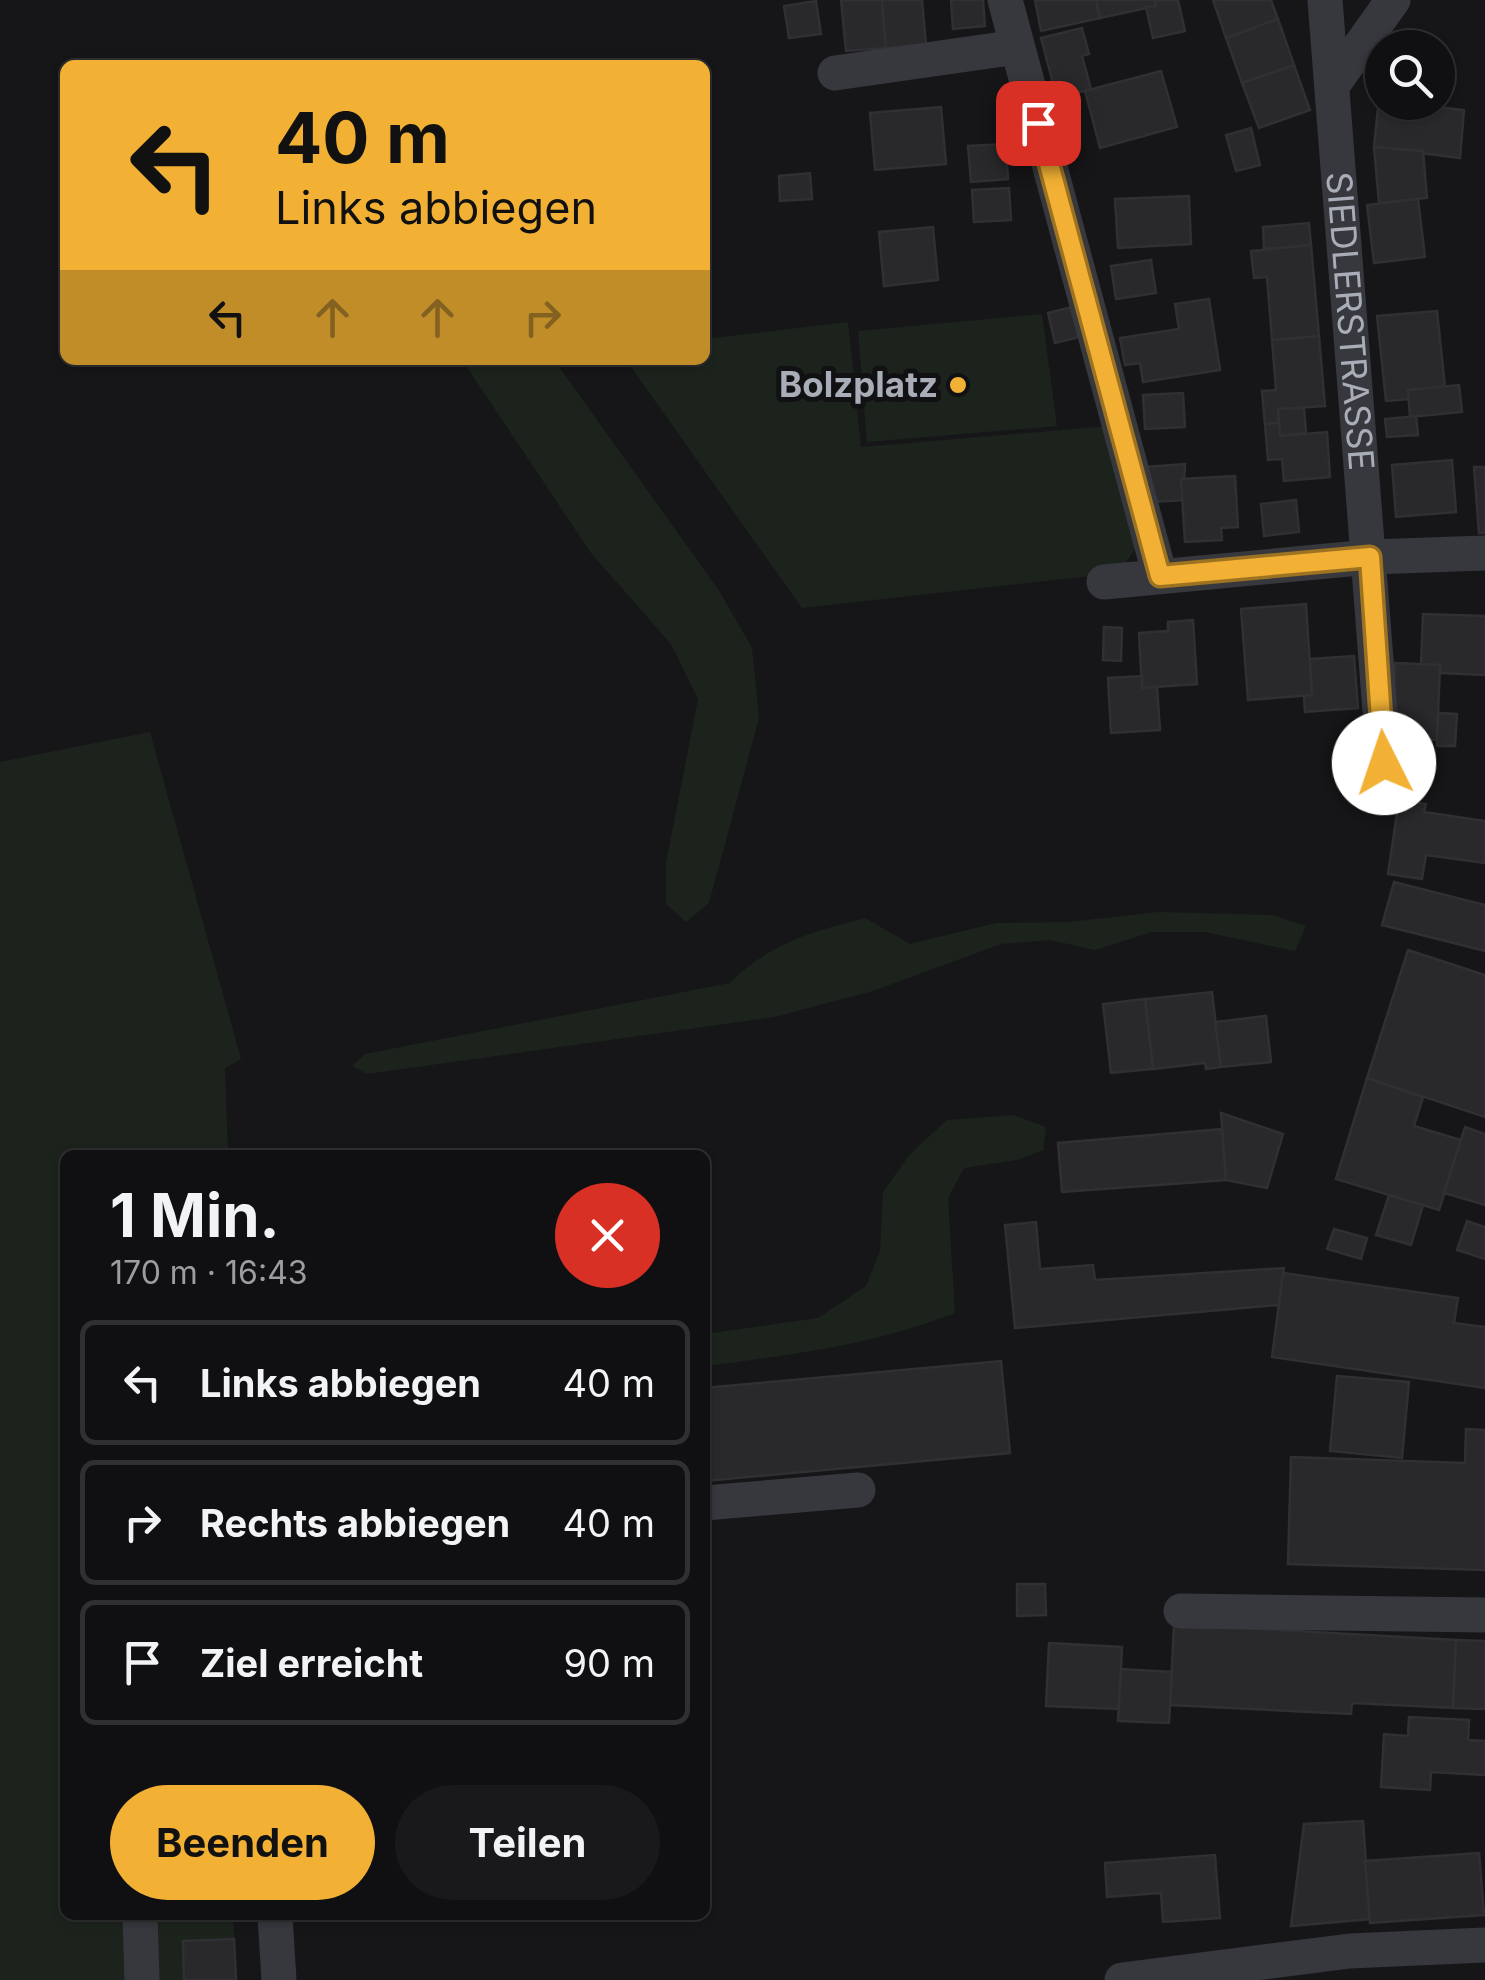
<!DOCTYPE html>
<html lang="de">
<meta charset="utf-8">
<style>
body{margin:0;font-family:Inter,sans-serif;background:#19191b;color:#f1f3f6;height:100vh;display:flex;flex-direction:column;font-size:38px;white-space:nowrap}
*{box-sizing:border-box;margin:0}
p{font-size:32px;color:#9c9d9f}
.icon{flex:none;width:55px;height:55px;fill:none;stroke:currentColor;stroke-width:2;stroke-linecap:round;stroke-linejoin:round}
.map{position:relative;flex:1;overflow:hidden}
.details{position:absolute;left:60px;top:1150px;width:650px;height:770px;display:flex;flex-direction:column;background:#101012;border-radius:15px;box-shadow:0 2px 8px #0004,0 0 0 2px #303032}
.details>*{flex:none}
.top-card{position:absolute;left:60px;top:60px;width:650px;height:305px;border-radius:15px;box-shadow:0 2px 8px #0004,0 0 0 2px #303032;background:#f2b134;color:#111;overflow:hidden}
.buttons{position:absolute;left:1365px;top:30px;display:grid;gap:20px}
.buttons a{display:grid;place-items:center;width:90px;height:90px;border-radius:50%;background:#101012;box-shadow:0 2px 8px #0004,0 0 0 2px #303032;font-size:50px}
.pin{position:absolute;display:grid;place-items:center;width:85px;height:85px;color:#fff;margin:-42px;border-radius:20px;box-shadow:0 5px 15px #0006}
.me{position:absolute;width:110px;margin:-55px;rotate:356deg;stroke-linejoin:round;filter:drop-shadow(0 0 8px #0008)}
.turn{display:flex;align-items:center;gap:35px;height:210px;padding:0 50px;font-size:45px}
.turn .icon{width:130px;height:130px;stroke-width:2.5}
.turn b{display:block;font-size:70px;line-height:85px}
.lanes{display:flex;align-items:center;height:95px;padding:0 50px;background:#0003;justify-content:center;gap:50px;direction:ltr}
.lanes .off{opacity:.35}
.round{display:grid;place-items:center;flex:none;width:105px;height:105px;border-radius:52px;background:#19191b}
.overview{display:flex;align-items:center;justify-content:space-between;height:170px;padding:0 50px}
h1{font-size:60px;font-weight:700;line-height:75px}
.primary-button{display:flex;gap:20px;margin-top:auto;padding:20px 50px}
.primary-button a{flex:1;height:115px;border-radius:60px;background:#f2b134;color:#111;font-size:40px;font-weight:700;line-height:115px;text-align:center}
.primary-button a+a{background:#19191b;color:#f1f3f6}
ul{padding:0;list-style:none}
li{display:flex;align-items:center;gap:30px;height:125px;margin:0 20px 15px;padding:0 30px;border:5px solid #303032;border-radius:15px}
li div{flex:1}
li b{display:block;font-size:38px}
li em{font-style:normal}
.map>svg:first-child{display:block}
.green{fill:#1c231d}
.building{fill:#29292c;stroke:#303034;stroke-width:2.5}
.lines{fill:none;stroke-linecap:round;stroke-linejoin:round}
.minor{stroke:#37383d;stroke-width:35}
.route-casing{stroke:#9d7322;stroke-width:25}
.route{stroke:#f2b134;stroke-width:18}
.poi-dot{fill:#f2b134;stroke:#111113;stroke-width:4}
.labels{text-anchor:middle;stroke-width:10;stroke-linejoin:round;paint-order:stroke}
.street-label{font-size:35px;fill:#a8adb8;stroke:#111113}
.poi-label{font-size:35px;font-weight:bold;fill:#a8adb8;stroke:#111113;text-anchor:end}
</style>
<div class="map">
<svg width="1485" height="1980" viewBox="0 0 1485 1980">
<rect width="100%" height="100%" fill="#161618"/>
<g class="green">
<path d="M1042 314 1057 426 867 442 858 331Z"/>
<path d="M848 322 861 447 1109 426 1139 544 1118 573 802 608 626 360H705V339Z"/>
<path d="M462 360H554L720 592 752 648 759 718 709 903 686 922 666 904V863L698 699 671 644 591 553Z"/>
<path d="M150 732 241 1059 225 1068 228 1155H65V1915H233L236 1980H0V762Z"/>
<path d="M1158 912 1272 915 1306 926 1295 951 1205 932H1152L1095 950 1050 940 1001 944 873 991 774 1017 367 1074 352 1066 365 1054 730 983C769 943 812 932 865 918L910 944 996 923 1069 922Z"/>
<path d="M1013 1115 1046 1127 1043 1150 1017 1160 964 1168 948 1198 955 1313C872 1345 792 1355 705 1366V1334L818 1318 866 1286 880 1251 883 1192 910 1154 947 1120Z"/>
</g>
<g class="building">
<path d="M841 0H882L886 48 846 51Z"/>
<path d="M882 0H922L926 45 886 48Z"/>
<path d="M951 0H983L985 26 953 29Z"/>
<path d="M1035 0H1096L1100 18 1041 31Z"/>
<path d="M1096 0H1155L1156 6 1100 18Z"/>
<path d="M1155 0H1178L1185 31 1153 38 1146 7 1156 6Z"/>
<path d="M1213 0H1271L1278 19 1226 38Z"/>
<path d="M816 1 821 34 789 38 784 6Z"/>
<path d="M1278 19 1294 65 1242 83 1226 38Z"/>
<path d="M1082 28 1089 54 1082 56 1091 89 1057 98 1041 38Z"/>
<path d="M1294 65 1310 110 1259 128 1242 83Z"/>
<path d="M1161 71 1177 127 1100 148 1085 91Z"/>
<path d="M1379 98 1382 102 1428 103V106L1464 110 1460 158 1374 147Z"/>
<path d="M941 107 946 164 875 170 870 113Z"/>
<path d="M1251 128 1260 165 1236 171 1226 135Z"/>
<path d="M1006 144 1008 179 971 182 968 146Z"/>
<path d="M1374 147 1423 151 1427 198 1379 203Z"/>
<path d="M810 173 812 199 780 201 779 176Z"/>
<path d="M1009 188 1011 220 974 222 972 190Z"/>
<path d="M1189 196 1191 244 1118 248 1115 199Z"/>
<path d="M1418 199 1425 257 1374 263 1367 205Z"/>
<path d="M1309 223 1311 245 1264 249 1263 227Z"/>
<path d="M933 227 938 280 884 286 879 232Z"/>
<path d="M1311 245 1319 336 1272 340 1267 277 1254 278 1251 251Z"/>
<path d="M1151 260 1156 293 1116 299 1111 266Z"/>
<path d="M1209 299 1220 370 1143 382 1140 363 1125 365 1120 338 1179 329 1175 304Z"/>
<path d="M1072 307 1079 337 1055 343 1048 313Z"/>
<path d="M1437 311 1445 387 1408 390 1409 399 1386 401 1377 316Z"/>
<path d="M1319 336 1325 406 1278 409 1279 423 1265 424 1262 391 1276 390 1272 340Z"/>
<path d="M1459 385 1462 412 1410 417 1408 390Z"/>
<path d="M1183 393 1185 427 1145 429 1143 395Z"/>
<path d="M1304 408 1306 433 1280 436 1278 409Z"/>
<path d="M1416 416 1418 435 1387 437 1385 419Z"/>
<path d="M1279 423 1280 436 1327 432 1330 477 1284 481 1282 459 1268 460 1265 424Z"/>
<path d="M1452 460 1456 512 1396 517 1392 465Z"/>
<path d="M1185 464 1183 500 1153 502 1146 467Z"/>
<path d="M1474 467H1485V533H1479Z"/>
<path d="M1235 476 1238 527 1221 528 1222 540 1185 542 1181 479Z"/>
<path d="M1296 500 1299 532 1264 536 1261 504Z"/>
<path d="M1306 604 1312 695 1248 700 1241 609Z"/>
<path d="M1423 614 1485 616V675L1440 673V665H1421Z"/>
<path d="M1193 620 1197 684 1142 688 1139 633 1168 631V622Z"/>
<path d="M1104 627 1122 628 1121 661 1103 660Z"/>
<path d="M1354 656 1358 708 1305 712 1304 696 1312 695 1310 659Z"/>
<path d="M1395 663 1440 665 1437 740 1392 739Z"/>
<path d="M1142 676V688L1157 687 1160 730 1111 733 1108 678Z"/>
<path d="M1438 713 1457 714 1455 746H1437Z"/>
<path d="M1399 800 1426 804 1424 812 1485 821V863L1426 855 1422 879 1388 874Z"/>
<path d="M1394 882 1485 905V951L1382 925Z"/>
<path d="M1408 950 1485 975V1117L1367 1078Z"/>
<path d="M1212 992 1221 1067 1206 1069 1205 1063 1153 1069 1145 999Z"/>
<path d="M1145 999 1153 1069 1111 1073 1103 1004Z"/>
<path d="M1266 1016 1271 1062 1221 1067 1215 1022Z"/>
<path d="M1367 1078 1423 1097 1414 1126 1461 1140 1439 1210 1336 1179Z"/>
<path d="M1221 1113 1283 1134 1267 1188 1226 1180Z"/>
<path d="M1465 1127 1485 1134V1205L1444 1193Z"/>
<path d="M1222 1129 1226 1180 1062 1192 1058 1143Z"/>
<path d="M1389 1195 1423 1205 1411 1245 1376 1235Z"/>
<path d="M1467 1221 1485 1227V1259L1457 1250Z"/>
<path d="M1036 1222 1040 1269 1093 1265 1095 1280 1284 1268 1279 1305 1015 1328 1005 1225Z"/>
<path d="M1334 1229 1367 1238 1361 1259 1327 1249Z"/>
<path d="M1283 1273 1458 1298 1454 1323 1485 1327V1388L1272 1357Z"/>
<path d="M1001 1361 1010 1453 705 1481V1388Z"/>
<path d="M1337 1376 1409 1382 1402 1458 1330 1451Z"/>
<path d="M1466 1429 1485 1430V1570L1288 1564 1291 1457 1465 1463Z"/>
<path d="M1017 1584H1045L1046 1615 1017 1616Z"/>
<path d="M1174 1624 1456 1640 1453 1708 1352 1703 1351 1714 1170 1705Z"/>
<path d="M1456 1640 1485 1641V1709L1453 1708Z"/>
<path d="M1049 1643 1122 1647 1119 1709 1046 1706Z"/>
<path d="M1121 1669 1172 1672 1169 1723 1118 1721Z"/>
<path d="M1409 1717 1469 1720 1468 1740 1485 1741V1775L1431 1772 1430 1790 1381 1787 1384 1734 1408 1736Z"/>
<path d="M1363 1821 1370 1919 1291 1926 1304 1824Z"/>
<path d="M1479 1853 1484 1915 1370 1923 1365 1861Z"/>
<path d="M1215 1855 1220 1918 1163 1922 1161 1893 1107 1897 1105 1863Z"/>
<path d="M234 1939 236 1980H184L183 1941Z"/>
</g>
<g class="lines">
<g class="minor">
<path d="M1005 0 1160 576"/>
<path id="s1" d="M1325 0 1384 763"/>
<path d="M835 73 1017 47"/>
<path d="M1332 86 1393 0"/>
<path d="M1104 582 1370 557 1485 553"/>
<path d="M705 1503 858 1490"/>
<path d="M1181 1611 1485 1615"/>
<path d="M140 1915 142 1980"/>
<path d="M275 1915 279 1980"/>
<path d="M1122 1980 1350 1951 1485 1945"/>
</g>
</g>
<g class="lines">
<g class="route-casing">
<path id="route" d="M1038 123 1160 576 1370 557 1384 763"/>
</g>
<use href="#route" class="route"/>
</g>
<circle class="poi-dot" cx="958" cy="385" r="10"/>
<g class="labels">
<g class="street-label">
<text dy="12" stroke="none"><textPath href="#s1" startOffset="322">SIEDLERSTRASSE</textPath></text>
</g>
<g class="poi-label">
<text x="938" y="397">Bolzplatz</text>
</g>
</g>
</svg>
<div class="buttons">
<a><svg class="icon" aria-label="search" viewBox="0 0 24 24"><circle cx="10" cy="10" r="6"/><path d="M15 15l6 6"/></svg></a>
</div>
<div class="pin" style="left:1038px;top:123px;background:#d93025"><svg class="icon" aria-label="arrive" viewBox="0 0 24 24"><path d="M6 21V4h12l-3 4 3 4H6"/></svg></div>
<svg class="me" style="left:1384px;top:763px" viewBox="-20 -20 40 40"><circle r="19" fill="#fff"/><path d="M0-13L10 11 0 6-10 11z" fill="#f2b134"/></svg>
<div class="top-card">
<div class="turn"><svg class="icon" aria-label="left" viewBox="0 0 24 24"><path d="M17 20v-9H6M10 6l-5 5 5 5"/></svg><div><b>40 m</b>Links abbiegen</div></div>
<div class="lanes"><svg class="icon" aria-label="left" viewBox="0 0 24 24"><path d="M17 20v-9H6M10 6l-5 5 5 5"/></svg><svg class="icon off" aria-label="ahead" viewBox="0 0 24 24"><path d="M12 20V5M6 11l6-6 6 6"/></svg><svg class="icon off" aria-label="ahead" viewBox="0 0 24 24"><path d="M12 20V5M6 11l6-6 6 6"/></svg><svg class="icon off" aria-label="right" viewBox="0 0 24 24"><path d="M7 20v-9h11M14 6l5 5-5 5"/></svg></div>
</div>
<section class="details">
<div class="overview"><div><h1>1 Min.</h1><p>170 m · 16:43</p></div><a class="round" style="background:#d93025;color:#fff"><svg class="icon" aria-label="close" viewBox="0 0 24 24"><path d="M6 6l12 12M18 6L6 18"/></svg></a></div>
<ul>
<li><svg class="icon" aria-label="left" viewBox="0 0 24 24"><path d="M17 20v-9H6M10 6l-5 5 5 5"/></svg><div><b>Links abbiegen</b></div><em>40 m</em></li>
<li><svg class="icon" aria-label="right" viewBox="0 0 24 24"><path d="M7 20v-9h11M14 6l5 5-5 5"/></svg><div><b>Rechts abbiegen</b></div><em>40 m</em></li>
<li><svg class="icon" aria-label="arrive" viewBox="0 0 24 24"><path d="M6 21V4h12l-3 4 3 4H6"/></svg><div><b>Ziel erreicht</b></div><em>90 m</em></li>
</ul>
<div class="primary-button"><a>Beenden</a><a>Teilen</a></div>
</section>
</div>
